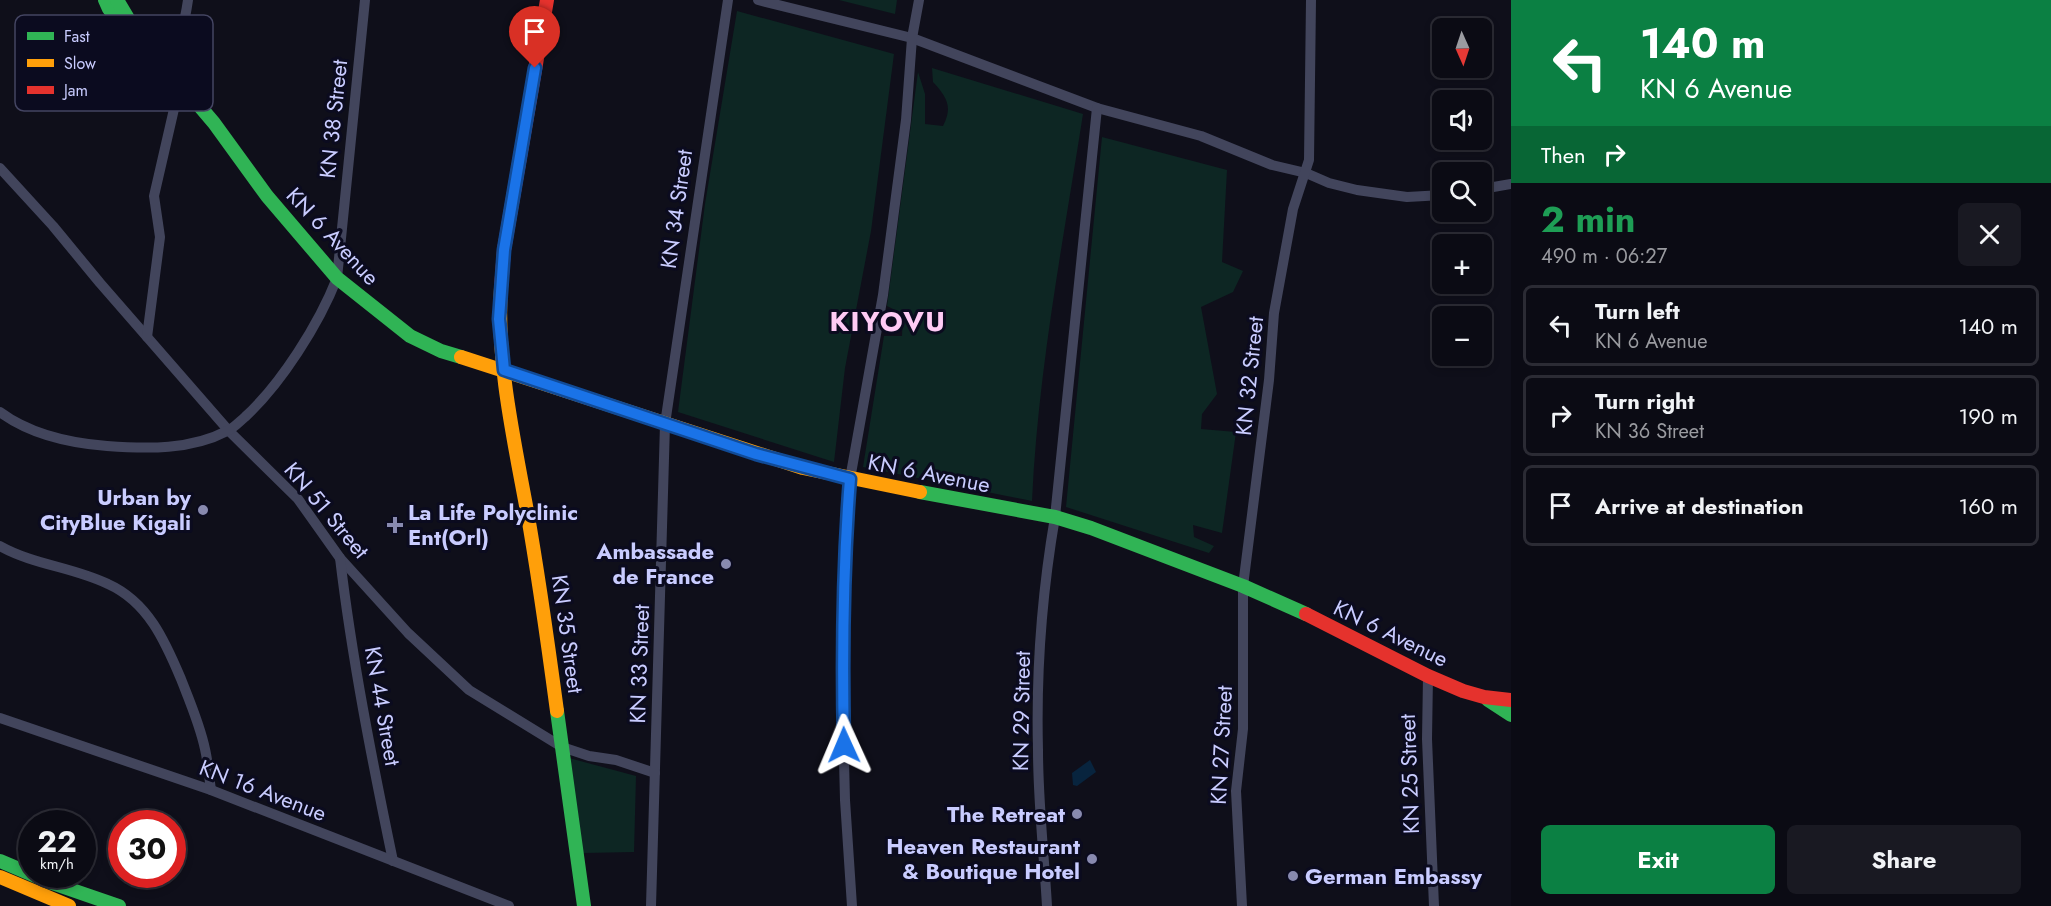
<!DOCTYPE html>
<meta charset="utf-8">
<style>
body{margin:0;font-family:Jost,sans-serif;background:#191922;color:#f1f3f6;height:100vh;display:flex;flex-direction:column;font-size:22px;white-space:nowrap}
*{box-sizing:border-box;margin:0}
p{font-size:20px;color:#9a9ba0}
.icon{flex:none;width:33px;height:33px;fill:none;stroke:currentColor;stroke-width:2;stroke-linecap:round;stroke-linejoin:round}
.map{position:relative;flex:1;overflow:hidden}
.drawer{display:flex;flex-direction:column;background:#0b0b14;width:540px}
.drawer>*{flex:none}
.guide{background:#0b8043;color:#fff;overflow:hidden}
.needle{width:39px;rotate:177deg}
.tools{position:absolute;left:1432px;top:18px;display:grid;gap:12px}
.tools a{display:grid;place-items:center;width:60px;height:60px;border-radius:9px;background:#0b0b14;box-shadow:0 3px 9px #0003,0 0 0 2px #2b2b34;font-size:30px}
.speed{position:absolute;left:18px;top:810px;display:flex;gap:12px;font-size:30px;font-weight:700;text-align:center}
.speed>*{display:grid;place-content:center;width:78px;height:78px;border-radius:50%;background:#0b0b14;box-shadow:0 3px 9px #0003,0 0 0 2px #2b2b34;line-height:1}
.speed small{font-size:15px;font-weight:400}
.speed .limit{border:9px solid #d22;background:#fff;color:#111}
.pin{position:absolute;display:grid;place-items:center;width:51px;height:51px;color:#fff;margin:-62px -26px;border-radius:50% 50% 50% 0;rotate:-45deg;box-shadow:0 0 6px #0007}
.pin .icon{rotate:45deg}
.me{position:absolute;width:66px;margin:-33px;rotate:359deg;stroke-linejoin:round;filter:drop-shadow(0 0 4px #0008)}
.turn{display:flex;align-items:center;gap:21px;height:126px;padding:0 30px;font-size:27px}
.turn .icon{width:78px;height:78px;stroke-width:2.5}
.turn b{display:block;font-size:42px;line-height:51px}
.then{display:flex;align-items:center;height:57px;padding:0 30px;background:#0003;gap:12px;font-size:22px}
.round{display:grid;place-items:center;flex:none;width:63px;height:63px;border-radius:9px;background:#191922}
.headline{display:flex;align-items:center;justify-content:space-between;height:102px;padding:0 30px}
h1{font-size:36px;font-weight:700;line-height:45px;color:#1e9e55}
.action{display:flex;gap:12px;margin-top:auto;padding:12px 30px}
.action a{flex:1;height:69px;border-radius:9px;background:#0b8043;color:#fff;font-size:24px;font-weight:700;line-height:69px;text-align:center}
.action a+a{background:#191922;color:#f1f3f6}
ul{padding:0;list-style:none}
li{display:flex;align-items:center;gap:18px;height:81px;margin:0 12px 9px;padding:0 18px;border:3px solid #2b2b34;border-radius:9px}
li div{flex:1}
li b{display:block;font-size:22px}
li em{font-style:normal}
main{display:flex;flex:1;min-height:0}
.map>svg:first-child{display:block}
.green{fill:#0d2623}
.water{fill:#08243e}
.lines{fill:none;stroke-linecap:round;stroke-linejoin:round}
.street{stroke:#42455c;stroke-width:10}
.fast{stroke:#30b455;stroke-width:14}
.slow{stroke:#ff9f0a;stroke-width:14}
.jam{stroke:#e5322d;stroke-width:14}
.route-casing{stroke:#114b97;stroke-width:15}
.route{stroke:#1a73e8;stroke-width:10}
.poi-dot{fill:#888aaf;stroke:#0b0b1f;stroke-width:2}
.labels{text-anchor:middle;stroke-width:6;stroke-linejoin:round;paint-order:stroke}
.street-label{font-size:22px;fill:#c9ccff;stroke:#0b0b1f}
.poi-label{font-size:22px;font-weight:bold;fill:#c9ccff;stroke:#0b0b1f;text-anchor:end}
.district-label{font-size:28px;font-weight:bold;letter-spacing:1.5px;fill:#ffcbf5;stroke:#0b0b1f}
.key{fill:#0b0b1f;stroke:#444562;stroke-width:1.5}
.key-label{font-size:16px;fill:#c9ccff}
</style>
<main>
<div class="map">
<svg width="1511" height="906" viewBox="0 0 1511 906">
<rect width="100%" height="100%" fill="#0f0f1a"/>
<g class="green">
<path d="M839 0H897L895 14Z"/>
<path d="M737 11 894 54 871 231 845 368 834 462 678 412 705 204Z"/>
<path d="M932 68 1083 114C1063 242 1038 371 1032 501L863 467 884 336H902L903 314 887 306 918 72 925 94V124L943 126C953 107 947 97 933 82Z"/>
<path d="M1102 137 1227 170 1222 262 1243 271 1233 292 1201 307 1217 394 1202 414 1201 429 1236 432 1222 533 1193 525 1194 537 1214 546 1209 553 1066 507Z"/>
<path d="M569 758 636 776 634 852 583 853Z"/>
</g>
<path class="water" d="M1090 760 1096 772 1077 786 1073 785 1072 773Z"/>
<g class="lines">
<g class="street">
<path d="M758 0 912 38 1097 108 1201 136 1272 165 1306 173 1329 183 1357 190 1407 197 1443 195"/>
<path d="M166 56C181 40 185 21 188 0"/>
<path d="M0 168 53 226 100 283 229 431 298 499 340 558 408 633 469 690 562 747 589 756 616 760 655 773"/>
<path d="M1482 189 1511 184"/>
<path d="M147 337 160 237 154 196 180 83"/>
<path d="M0 412C31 435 69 443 107 446 147 449 191 450 227 431 234 428 239 422 245 417 281 384 319 324 337 278L365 0"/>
<path d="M0 546C34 565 73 567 108 584 148 602 165 641 181 679 190 702 200 725 205 749 208 762 209 776 211 790"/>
<path d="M340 558C352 659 372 760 393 861"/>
<path d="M1428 676 1427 739 1434 906"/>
<path d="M0 718 211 790 509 906"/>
<path d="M651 906 665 424 728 0"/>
<path d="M852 906 845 800 842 680 847 525 850 479 883 295 906 120 912 38 919 0"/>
<path d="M1047 906C1044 854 1038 802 1038 750 1036 673 1042 593 1055 517L1097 108"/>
<path d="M1242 906 1236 791 1243 729V586L1269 380 1274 313 1293 209 1309 160 1311 0"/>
</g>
<g class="fast">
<path d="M105 0 109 9 133 26 166 56 180 83 214 123 267 196 337 278 410 336 441 351 461 357"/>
<path d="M117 0 129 20"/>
<path d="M920 492 1055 517 1091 528 1243 586 1306 614"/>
<path d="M1488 700 1511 715"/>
<path d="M557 711 584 906"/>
<path d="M0 861 52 883 119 906"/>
</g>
<g class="slow">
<path d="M501 288C496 360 514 440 527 511 539 578 548 644 557 711"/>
<path d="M461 357 803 468 920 492"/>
<path d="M0 877 69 906"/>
</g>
<g class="jam">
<path d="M501 288 504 250 547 0"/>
<path d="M1306 614 1428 676 1463 691 1484 697 1511 700"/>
</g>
</g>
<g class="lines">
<g class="route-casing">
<path id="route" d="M535 68 504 250 499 319 504 370 756 454 850 479C843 567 842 657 844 745"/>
</g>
<use href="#route" class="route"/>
</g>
<g class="poi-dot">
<circle cx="203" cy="510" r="6"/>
<path d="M392 516h6v6h6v6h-6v6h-6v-6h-6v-6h6z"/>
<circle cx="726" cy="564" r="6"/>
<circle cx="1077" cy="814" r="6"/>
<circle cx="1092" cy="859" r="6"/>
<circle cx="1293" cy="876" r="6"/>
</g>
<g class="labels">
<g class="street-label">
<text transform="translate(333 119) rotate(-84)" y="8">KN 38 Street</text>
<text transform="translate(676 209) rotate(-82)" y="8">KN 34 Street</text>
<text transform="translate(333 236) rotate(47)" y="8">KN 6 Avenue</text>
<text transform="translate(1249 376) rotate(-84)" y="8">KN 32 Street</text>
<text transform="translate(929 473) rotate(11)" y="8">KN 6 Avenue</text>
<text transform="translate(327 510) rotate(50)" y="8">KN 51 Street</text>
<text transform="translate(1391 633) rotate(26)" y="8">KN 6 Avenue</text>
<text transform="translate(568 634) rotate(82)" y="8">KN 35 Street</text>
<text transform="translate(639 664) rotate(-88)" y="8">KN 33 Street</text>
<text transform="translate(383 706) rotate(80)" y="8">KN 44 Street</text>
<text transform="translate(1021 711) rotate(-89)" y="8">KN 29 Street</text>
<text transform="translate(1221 745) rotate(-87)" y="8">KN 27 Street</text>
<text transform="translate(1409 774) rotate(-92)" y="8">KN 25 Street</text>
<text transform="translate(263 790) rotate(21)" y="8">KN 16 Avenue</text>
</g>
<g class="poi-label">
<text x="191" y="505">Urban by<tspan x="191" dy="25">CityBlue Kigali</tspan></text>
<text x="408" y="520" text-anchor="start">La Life Polyclinic<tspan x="408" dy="25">Ent(Orl)</tspan></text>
<text x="714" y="559">Ambassade<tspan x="714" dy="25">de France</tspan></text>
<text x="1065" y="822">The Retreat</text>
<text x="1080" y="854">Heaven Restaurant<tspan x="1080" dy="25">&amp; Boutique Hotel</tspan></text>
<text x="1305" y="884" text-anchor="start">German Embassy</text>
</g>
<g class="district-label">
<text x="888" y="331">KIYOVU</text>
</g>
</g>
<rect x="15" y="15" width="198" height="96" rx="9" class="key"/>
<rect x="27" y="32" width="27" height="8" fill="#30b455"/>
<rect x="27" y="59" width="27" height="8" fill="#ff9f0a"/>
<rect x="27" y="86" width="27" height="8" fill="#e5322d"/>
<g class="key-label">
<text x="64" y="42">Fast</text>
<text x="64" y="69">Slow</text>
<text x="64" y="96">Jam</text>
</g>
</svg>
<div class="tools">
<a><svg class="needle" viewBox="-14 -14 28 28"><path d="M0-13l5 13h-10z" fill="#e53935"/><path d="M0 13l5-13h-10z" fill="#9a9ba0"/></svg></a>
<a><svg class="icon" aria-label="sound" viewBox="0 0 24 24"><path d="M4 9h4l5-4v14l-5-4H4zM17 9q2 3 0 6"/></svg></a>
<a><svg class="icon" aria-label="search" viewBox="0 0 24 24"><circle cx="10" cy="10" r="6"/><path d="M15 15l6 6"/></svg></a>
<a>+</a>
<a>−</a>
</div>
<div class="speed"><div>22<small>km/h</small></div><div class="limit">30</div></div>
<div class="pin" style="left:535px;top:68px;background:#d93025"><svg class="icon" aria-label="arrive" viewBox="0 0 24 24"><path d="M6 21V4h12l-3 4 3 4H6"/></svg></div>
<svg class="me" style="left:844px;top:745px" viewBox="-20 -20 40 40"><path d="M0-17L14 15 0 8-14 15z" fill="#1a73e8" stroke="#fff" stroke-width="4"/></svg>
</div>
<section class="drawer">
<div class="guide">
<div class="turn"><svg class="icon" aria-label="left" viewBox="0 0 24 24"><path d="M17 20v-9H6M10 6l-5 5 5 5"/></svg><div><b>140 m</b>KN 6 Avenue</div></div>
<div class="then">Then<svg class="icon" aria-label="right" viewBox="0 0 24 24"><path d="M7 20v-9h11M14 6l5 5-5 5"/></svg></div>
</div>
<div class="headline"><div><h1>2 min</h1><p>490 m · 06:27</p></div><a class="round"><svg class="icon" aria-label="close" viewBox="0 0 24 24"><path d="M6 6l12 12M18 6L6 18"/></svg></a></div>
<ul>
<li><svg class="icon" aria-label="left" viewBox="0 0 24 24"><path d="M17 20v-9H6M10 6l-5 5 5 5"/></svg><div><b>Turn left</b><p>KN 6 Avenue</p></div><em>140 m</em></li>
<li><svg class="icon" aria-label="right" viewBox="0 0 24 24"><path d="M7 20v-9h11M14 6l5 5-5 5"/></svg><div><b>Turn right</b><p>KN 36 Street</p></div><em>190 m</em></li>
<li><svg class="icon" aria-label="arrive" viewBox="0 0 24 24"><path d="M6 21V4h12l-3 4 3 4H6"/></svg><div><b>Arrive at destination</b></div><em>160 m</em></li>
</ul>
<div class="action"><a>Exit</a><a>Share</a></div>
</section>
</main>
